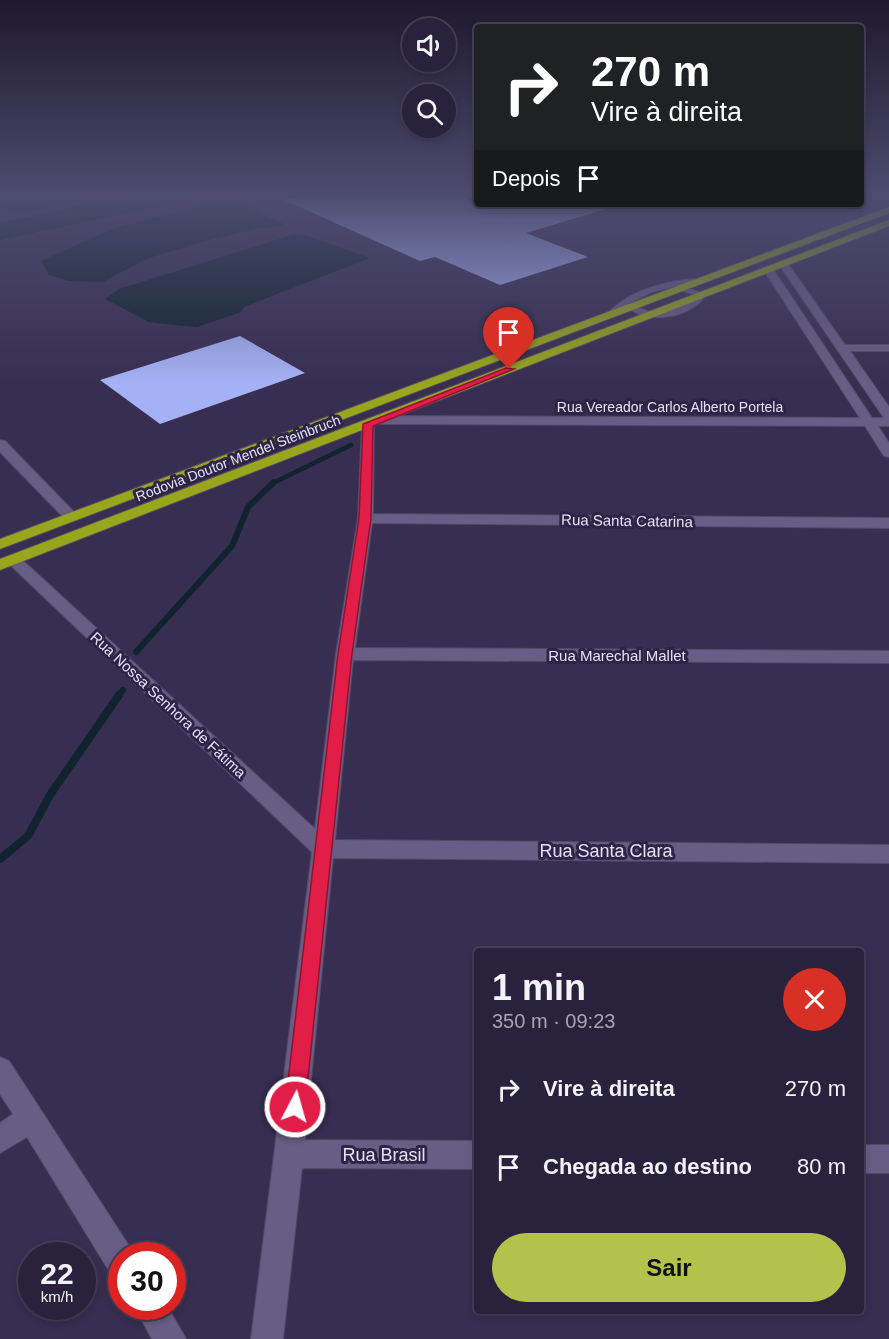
<!DOCTYPE html>
<html lang="pt">
<meta charset="utf-8">
<style>
body{margin:0;font-family:Arial,sans-serif;background:#322a44;color:#f1f3f6;height:100vh;display:flex;flex-direction:column;font-size:22px;white-space:nowrap}
*{box-sizing:border-box;margin:0}
p{font-size:20px;color:#a5a4b0}
.icon{flex:none;width:33px;height:33px;fill:none;stroke:currentColor;stroke-width:2;stroke-linecap:round;stroke-linejoin:round}
.map{position:relative;flex:1;overflow:hidden}
.details{position:absolute;left:474px;top:948px;width:390px;height:366px;display:flex;flex-direction:column;background:#2a223d;border-radius:6px;box-shadow:0 3px 9px #0003,0 0 0 2px #463f57}
.details>*{flex:none}
.hud{position:absolute;left:474px;top:24px;width:390px;height:183px;border-radius:6px;box-shadow:0 3px 9px #0003,0 0 0 2px #463f57;background:#202124;color:#fff;overflow:hidden}
.tools{position:absolute;left:402px;top:18px;display:grid;gap:12px}
.tools a{display:grid;place-items:center;width:54px;height:54px;border-radius:50%;background:#2a223d;box-shadow:0 3px 9px #0003,0 0 0 2px #463f57;font-size:30px}
.speed{position:absolute;left:18px;top:1242px;display:flex;gap:12px;font-size:30px;font-weight:700;text-align:center}
.speed>*{display:grid;place-content:center;width:78px;height:78px;border-radius:50%;background:#2a223d;box-shadow:0 3px 9px #0003,0 0 0 2px #463f57;line-height:1}
.speed small{font-size:15px;font-weight:400}
.speed .limit{border:9px solid #d22;background:#fff;color:#111}
.pin{position:absolute;display:grid;place-items:center;width:51px;height:51px;color:#fff;margin:-62px -26px;border-radius:50% 50% 50% 0;rotate:-45deg;box-shadow:0 0 6px #0007}
.pin .icon{rotate:45deg}
.me{position:absolute;width:66px;margin:-33px;rotate:6deg;stroke-linejoin:round;filter:drop-shadow(0 0 4px #0008)}
.turn{display:flex;align-items:center;gap:21px;height:126px;padding:0 18px;font-size:27px}
.turn .icon{width:78px;height:78px;stroke-width:2.5}
.turn b{display:block;font-size:42px;line-height:51px}
.then{display:flex;align-items:center;height:57px;padding:0 18px;background:#0003;gap:12px;font-size:22px}
.round{display:grid;place-items:center;flex:none;width:63px;height:63px;border-radius:32px;background:#322a44}
.overview{display:flex;align-items:center;justify-content:space-between;height:102px;padding:0 18px}
h1{font-size:36px;font-weight:700;line-height:45px}
.primary-button{display:flex;gap:12px;margin-top:auto;padding:12px 18px}
.primary-button a{flex:1;height:69px;border-radius:36px;background:#b2c34c;color:#111;font-size:24px;font-weight:700;line-height:69px;text-align:center}
ul{padding:0;list-style:none}
li{display:flex;align-items:center;gap:18px;height:78px;padding:0 18px}
li div{flex:1}
li b{display:block;font-size:22px}
li em{font-style:normal}
.map>svg:first-child{display:block}
.water{fill:#10232e}
.lines{fill:none;stroke-linecap:round;stroke-linejoin:round}
.stream-far2{stroke:#10232e;stroke-width:4.5}
.stream-far1{stroke:#10232e;stroke-width:6}
.stream{stroke:#10232e;stroke-width:8}
.building{fill:#a5b1f5}
.lane-casing{stroke:#534a68;stroke-width:2}
.street-casing{stroke:#534a68;stroke-width:2}
.highway-casing{stroke:#534a68;stroke-width:2}
.lane{fill:#685d84;fill-rule:evenodd}
.street{fill:#685d84;fill-rule:evenodd}
.highway{fill:#97a61b;fill-rule:evenodd}
.route{fill:#e11d48;stroke:#92132f;stroke-width:1.5}
.labels{text-anchor:middle;stroke-width:6;stroke-linejoin:round;paint-order:stroke}
.far-street-label{font-size:14px;fill:#e4dff5;stroke:#2e2446}
.street-label{font-size:15px;fill:#e4dff5;stroke:#2e2446}
.near-street-label{font-size:18px;fill:#e4dff5;stroke:#2e2446}
</style>
<div class="map">
<svg width="889" height="1339" viewBox="0 0 889 1339">
<rect width="100%" height="100%" fill="#382e51"/>
<g class="water">
<path d="M0 194H99C74 200 23 220 0 208Z"/>
<path d="M134 194 202 195 195 199 0 240V223Z"/>
<path d="M221 200H232L284 224 279 227 260 228 201 242 146 259 103 282 69 281 49 275 41 261 112 229Z"/>
<path d="M295 234 305 235 370 258 244 307 241 312 197 327 175 325 149 322 105 299 119 289Z"/>
</g>
<g class="lines">
<path class="stream-far2" d="M273 483 351 445"/>
<g class="stream-far1">
<path d="M136 652 232 546 248 507 274 482"/>
<path d="M118 697 123 690"/>
</g>
<path class="stream" d="M0 859 28 836 50 795 119 695"/>
</g>
<g class="building">
<path d="M310 194H456L477 204H606V209L526 233 588 257 500 285 435 257 420 261 284 200Z"/>
<path d="M240 336 305 373 160 424 100 380Z"/>
</g>
<g class="lines">
<g class="lane-casing">
<path id="lane" d="M691 279H694V283L681 285 706 295C690 319 646 325 626 306L615 315 608 313C630 290 661 283 691 279ZM681 285 677 287 678 289 697 296 680 307 662 312H650L629 304 651 292Z"/>
</g>
<g class="street-casing">
<g id="street">
<path d="M783 260 786 261 845 345H889V351H850L889 407V426H878L889 443V457L884 456 865 426 380 424 374 420 380 416 860 418 763 269 768 266 773 269 872 418H884L778 263Z"/>
<path d="M368 420 374 424 373 514 889 518V528L372 523 355 648 889 651V663L353 660 335 840 889 845V863L333 858 305 1140 477 1141V1169L302 1168 283 1339H251L312 852 5 560 13 555 19 557 315 829 336 654 358 518 362 424Z"/>
<path d="M0 440 5 441 76 514 78 517 76 520H66L0 452Z"/>
<path d="M0 1057 9 1061 133 1252 134 1256H122V1278L111 1274 27 1137 0 1153V1123L13 1114 0 1094Z"/>
<rect x="861" y="1145" width="28" height="28"/>
<path d="M134 1306H167L186 1339H152Z"/>
</g>
</g>
<g class="highway-casing">
<g id="highway">
<path d="M889 207V213L0 549V539Z"/>
<path d="M889 220V226L0 570V559Z"/>
</g>
</g>
<use href="#lane" class="lane"/>
<use href="#street" class="street"/>
<use href="#highway" class="highway"/>
</g>
<linearGradient id="sky" x2="0" y2="1"><stop stop-color="#1f192d"/><stop offset="0.51" stop-color="#4d4c70"/><stop offset="1" stop-color="#4d4c70" stop-opacity="0"/></linearGradient>
<rect width="889" height="382" fill="url(#sky)"/>
<path class="route" d="M506 368 514 369 373 426 371 518 352 654 305 1107 302 1114 295 1117 288 1114 285 1107 338 654 359 518 363 424Z"/>
<g class="labels">
<g class="far-street-label">
<text x="670" y="412">Rua Vereador Carlos Alberto Portela</text>
<text transform="translate(238 458) rotate(-21)" y="5">Rodovia Doutor Mendel Steinbruch</text>
</g>
<g class="street-label">
<text transform="translate(627 521) rotate(1)" y="5">Rua Santa Catarina</text>
<text x="617" y="661">Rua Marechal Mallet</text>
<text transform="translate(168 705) rotate(43)" y="5">Rua Nossa Senhora de Fátima</text>
</g>
<g class="near-street-label">
<text x="606" y="857">Rua Santa Clara</text>
<text x="384" y="1161">Rua Brasil</text>
</g>
</g>
</svg>
<div class="tools">
<a><svg class="icon" aria-label="sound" viewBox="0 0 24 24"><path d="M4 9h4l5-4v14l-5-4H4zM17 9q2 3 0 6"/></svg></a>
<a><svg class="icon" aria-label="search" viewBox="0 0 24 24"><circle cx="10" cy="10" r="6"/><path d="M15 15l6 6"/></svg></a>
</div>
<div class="speed"><div>22<small>km/h</small></div><div class="limit">30</div></div>
<div class="pin" style="left:509px;top:369px;background:#d93025"><svg class="icon" aria-label="arrive" viewBox="0 0 24 24"><path d="M6 21V4h12l-3 4 3 4H6"/></svg></div>
<svg class="me" style="left:295px;top:1107px" viewBox="-20 -20 40 40"><circle r="17" fill="#e11d48" stroke="#fff" stroke-width="3"/><path d="M0-11L8 9 0 5-8 9z" fill="#fff"/></svg>
<div class="hud">
<div class="turn"><svg class="icon" aria-label="right" viewBox="0 0 24 24"><path d="M7 20v-9h11M14 6l5 5-5 5"/></svg><div><b>270 m</b>Vire à direita</div></div>
<div class="then">Depois<svg class="icon" aria-label="arrive" viewBox="0 0 24 24"><path d="M6 21V4h12l-3 4 3 4H6"/></svg></div>
</div>
<section class="details">
<div class="overview"><div><h1>1 min</h1><p>350 m · 09:23</p></div><a class="round" style="background:#d93025;color:#fff"><svg class="icon" aria-label="close" viewBox="0 0 24 24"><path d="M6 6l12 12M18 6L6 18"/></svg></a></div>
<ul>
<li><svg class="icon" aria-label="right" viewBox="0 0 24 24"><path d="M7 20v-9h11M14 6l5 5-5 5"/></svg><div><b>Vire à direita</b></div><em>270 m</em></li>
<li><svg class="icon" aria-label="arrive" viewBox="0 0 24 24"><path d="M6 21V4h12l-3 4 3 4H6"/></svg><div><b>Chegada ao destino</b></div><em>80 m</em></li>
</ul>
<div class="primary-button"><a>Sair</a></div>
</section>
</div>
